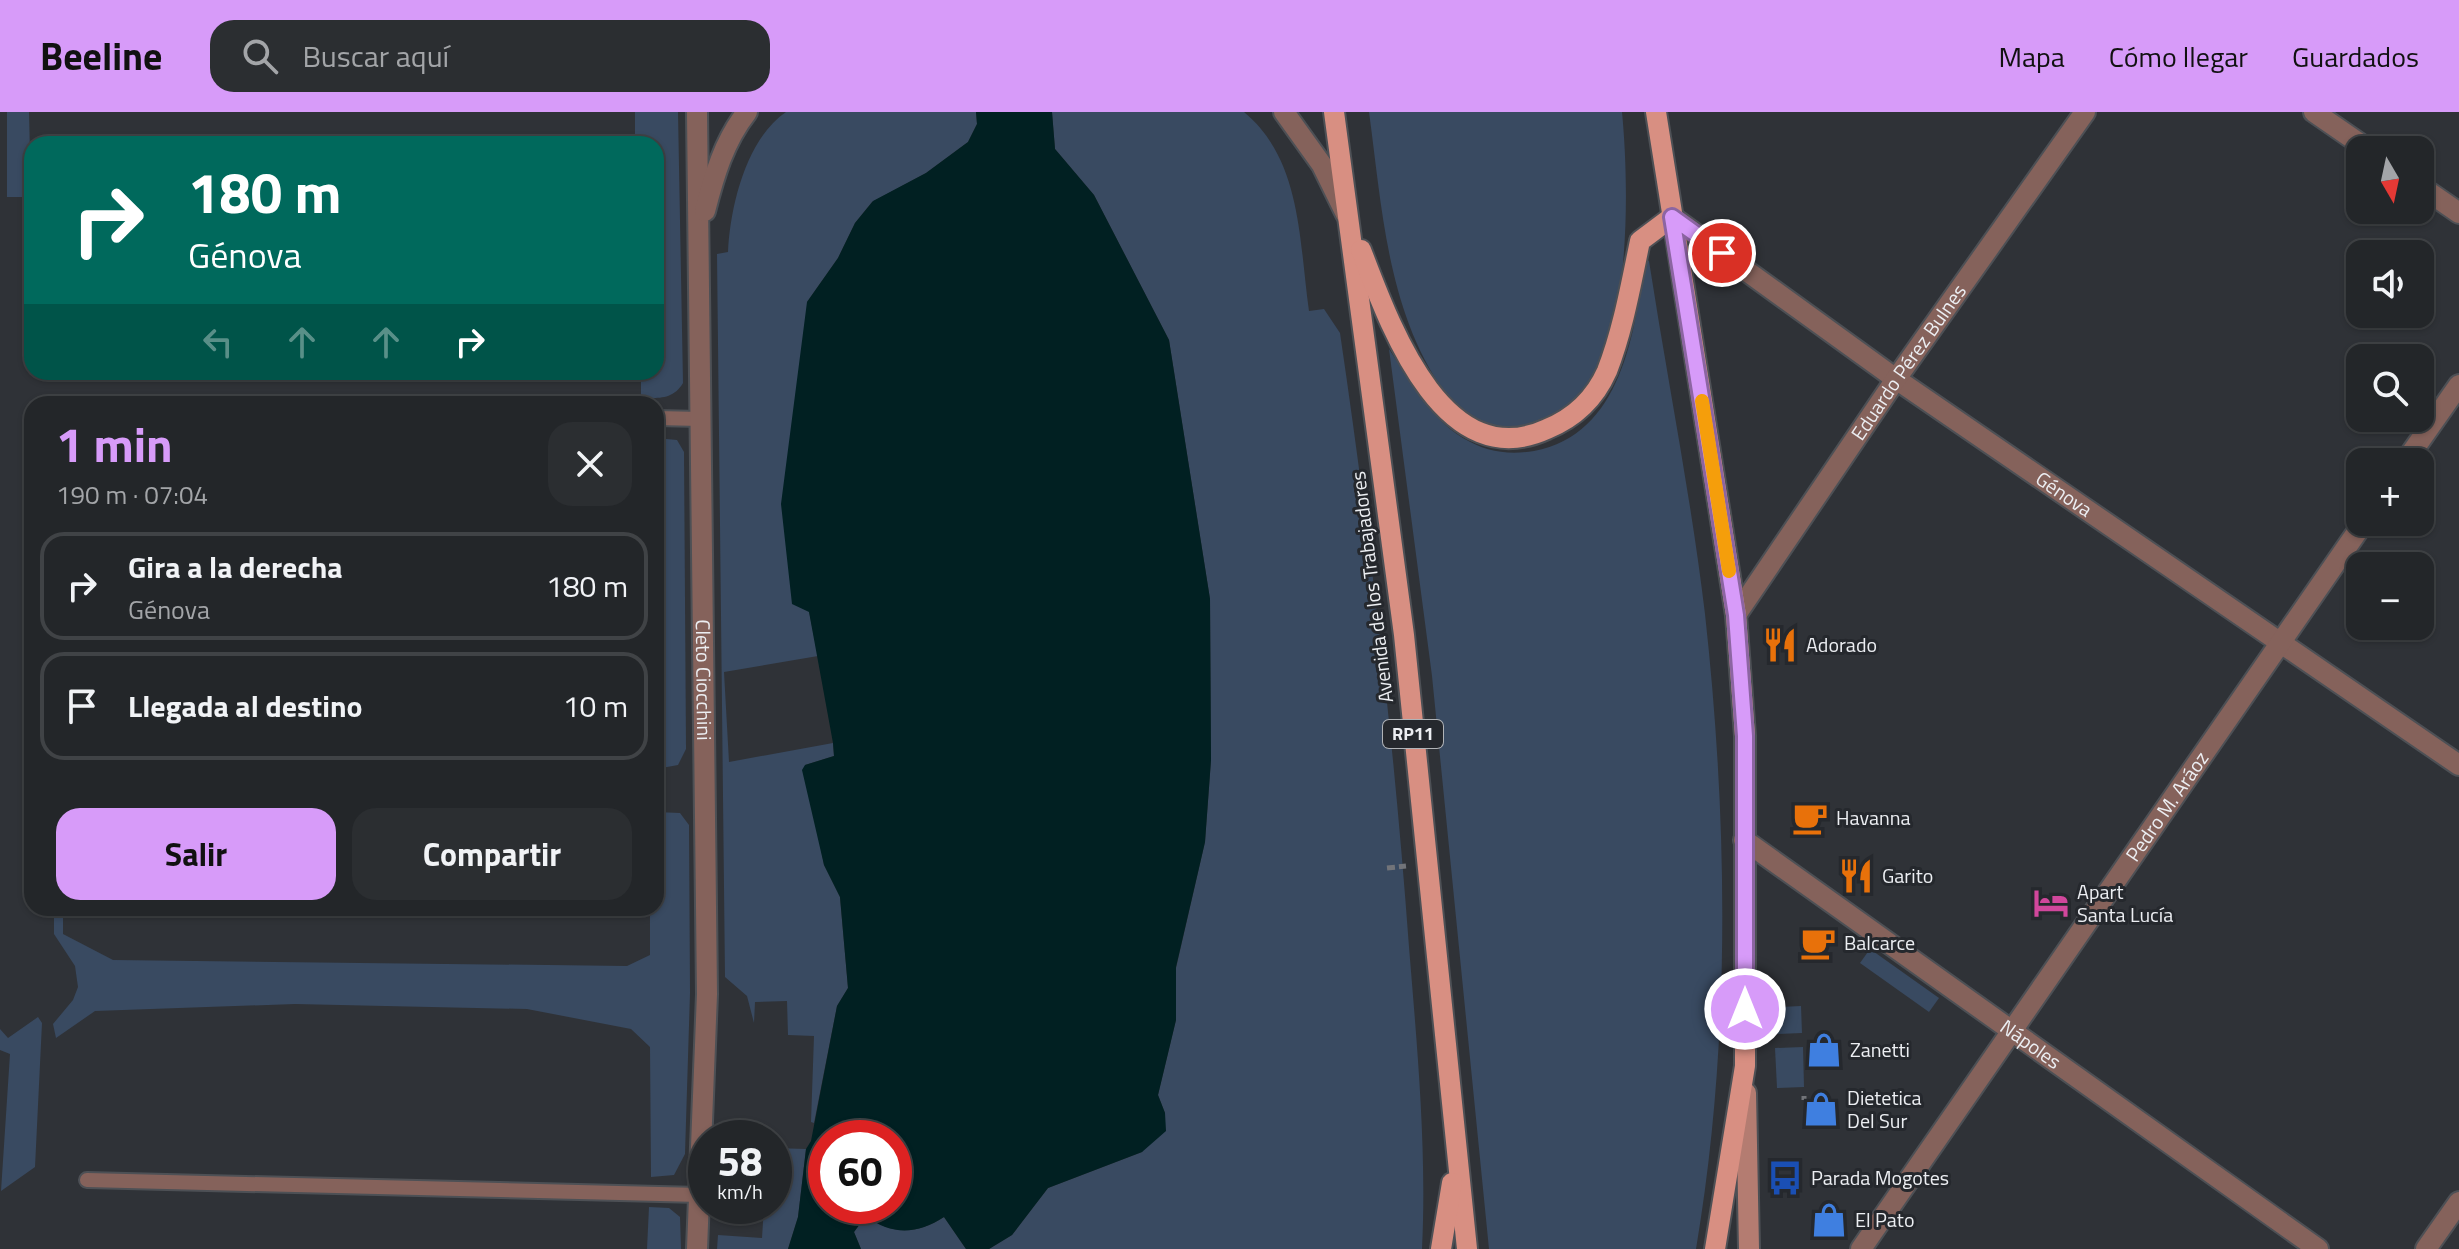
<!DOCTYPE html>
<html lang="es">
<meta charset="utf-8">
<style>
body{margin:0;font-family:"Titillium Web",sans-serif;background:#2b2e31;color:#f1f3f6;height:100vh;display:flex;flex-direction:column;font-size:30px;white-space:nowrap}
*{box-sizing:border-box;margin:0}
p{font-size:26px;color:#a3a5a8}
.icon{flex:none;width:44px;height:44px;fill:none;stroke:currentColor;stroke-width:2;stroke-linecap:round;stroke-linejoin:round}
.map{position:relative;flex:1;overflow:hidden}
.sheet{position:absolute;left:24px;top:284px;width:640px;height:520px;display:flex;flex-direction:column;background:#232629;border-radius:24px;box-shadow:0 2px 6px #0004,0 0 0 2px #404346}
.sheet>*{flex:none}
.banner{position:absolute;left:24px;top:24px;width:640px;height:244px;border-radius:24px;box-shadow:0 2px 6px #0004,0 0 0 2px #404346;background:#00695c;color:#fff;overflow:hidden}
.needle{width:52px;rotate:171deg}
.buttons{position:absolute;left:2346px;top:24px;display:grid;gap:16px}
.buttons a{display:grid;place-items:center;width:88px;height:88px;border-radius:16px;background:#232629;box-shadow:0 2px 6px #0004,0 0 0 2px #404346;font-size:40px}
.speed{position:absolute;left:688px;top:1008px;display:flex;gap:16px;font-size:40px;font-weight:700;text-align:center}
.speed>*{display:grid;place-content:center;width:104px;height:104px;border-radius:50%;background:#232629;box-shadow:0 2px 6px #0004,0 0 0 2px #404346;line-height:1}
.speed small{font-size:20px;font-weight:400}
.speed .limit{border:12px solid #d22;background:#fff;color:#111}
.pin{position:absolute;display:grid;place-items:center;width:68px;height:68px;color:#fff;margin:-34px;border:4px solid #fff;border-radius:50%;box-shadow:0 2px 8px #0007}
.me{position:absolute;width:88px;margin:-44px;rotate:0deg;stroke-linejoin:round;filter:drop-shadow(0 0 6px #0008)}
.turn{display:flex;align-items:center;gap:28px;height:168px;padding:0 32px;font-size:36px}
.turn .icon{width:104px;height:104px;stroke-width:2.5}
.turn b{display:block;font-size:56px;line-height:68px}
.lanes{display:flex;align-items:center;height:76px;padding:0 32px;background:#0003;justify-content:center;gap:40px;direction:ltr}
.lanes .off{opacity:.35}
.round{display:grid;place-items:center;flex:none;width:84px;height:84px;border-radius:24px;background:#2b2e31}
.overview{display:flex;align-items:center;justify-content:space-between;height:136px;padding:0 32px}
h1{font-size:48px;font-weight:700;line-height:60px;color:#d79bf9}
.cta{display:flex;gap:16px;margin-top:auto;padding:16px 32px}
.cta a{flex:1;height:92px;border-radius:24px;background:#d79bf9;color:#111;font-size:32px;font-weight:700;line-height:92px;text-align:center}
.cta a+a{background:#2b2e31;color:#f1f3f6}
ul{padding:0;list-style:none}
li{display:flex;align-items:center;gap:24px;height:108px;margin:0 16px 12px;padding:0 16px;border:4px solid #404346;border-radius:24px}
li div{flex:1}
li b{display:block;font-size:30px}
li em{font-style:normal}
header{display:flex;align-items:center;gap:48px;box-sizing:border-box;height:112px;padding:0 40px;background:#d79bf9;color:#111}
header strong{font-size:38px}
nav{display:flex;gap:44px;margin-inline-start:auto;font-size:28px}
.search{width:560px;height:72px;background:#2b2e31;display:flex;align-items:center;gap:20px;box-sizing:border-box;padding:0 28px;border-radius:24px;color:#a3a5a8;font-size:30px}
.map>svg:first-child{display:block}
.green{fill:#394a61}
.water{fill:#012022;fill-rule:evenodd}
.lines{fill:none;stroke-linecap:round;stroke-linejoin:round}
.service-casing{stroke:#4d5055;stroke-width:18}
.minor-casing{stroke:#4d5055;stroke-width:24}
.secondary-casing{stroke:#4d5055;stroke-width:24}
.primary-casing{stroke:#4d5055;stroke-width:24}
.path{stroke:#727479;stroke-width:5;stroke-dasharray:8 4;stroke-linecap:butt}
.service{stroke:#85625b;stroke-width:14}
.minor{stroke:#85625b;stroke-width:20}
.secondary{stroke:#b47c71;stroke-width:20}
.primary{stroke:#d88f82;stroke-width:20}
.route-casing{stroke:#8c65a2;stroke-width:20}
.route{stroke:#d79bf9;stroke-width:14}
.slow{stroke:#f59e0b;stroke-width:14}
.labels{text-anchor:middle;stroke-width:6;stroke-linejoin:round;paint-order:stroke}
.shield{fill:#25282d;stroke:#b0b3b7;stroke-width:2}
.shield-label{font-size:18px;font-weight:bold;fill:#eceef2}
.street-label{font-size:20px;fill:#eceef2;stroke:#25282d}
.poi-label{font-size:20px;fill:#eceef2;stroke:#25282d;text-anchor:start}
</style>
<header>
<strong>Beeline</strong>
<div class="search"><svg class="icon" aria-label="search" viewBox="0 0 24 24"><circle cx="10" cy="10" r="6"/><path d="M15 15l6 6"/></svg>Buscar aquí</div>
<nav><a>Mapa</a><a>Cómo llegar</a><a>Guardados</a></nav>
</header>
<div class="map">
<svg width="2459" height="1137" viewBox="0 0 2459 1137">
<rect width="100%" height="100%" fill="#2f3237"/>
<g class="green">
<path d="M7 0H29L31 85H7Z"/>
<path d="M635 0H678L683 271C673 288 658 286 641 286V260H656V32H635Z"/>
<path d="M786 0H976L977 12 968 30 926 61 872 90 855 111 838 146 807 190 809 499 818 544 724 560 729 650 833 631 834 644 805 653 824 753 840 785 848 876 837 894 814 1011 811 1010 814 924 788 923 787 889 755 890 754 911 747 884 725 865 717 142 728 140C730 95 746 27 786 0Z"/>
<path d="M1052 0H1244C1302 48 1299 129 1309 199L1324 197 1340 221C1370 425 1394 629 1409 835 1417 934 1427 1037 1422 1137H989L1012 1123 1048 1076 1142 1040 1165 1001 1158 983 1176 908V856L1205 730 1211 648 1210 487 1169 228 1094 83 1055 37Z"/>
<path d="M1369 0H1622C1629 72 1633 236 1576 288 1561 302 1542 310 1522 314 1490 321 1462 305 1444 279 1387 199 1382 95 1369 0Z"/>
<path d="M1645 146 1649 149C1667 266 1691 384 1705 502 1728 710 1731 931 1696 1137H1489L1432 564 1389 237C1410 268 1430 306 1463 326 1486 340 1508 343 1534 339 1622 323 1635 219 1645 146Z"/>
<path d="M656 326 677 328 684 340 686 637 678 653 656 657Z"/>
<path d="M656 700 680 701 689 713 690 881 685 1042 674 1063 651 1065 650 935 631 917 527 897 295 892 95 899 56 926 53 912 73 888 78 875 75 854 54 822V796H63V822L113 848 627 854 650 843V796H656Z"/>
<path d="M1870 837 1939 886 1929 900 1860 851Z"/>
<path d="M1774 879H1779L1780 895 1801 894 1802 921 1775 922Z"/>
<path d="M38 905 42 911 35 1055 1 1079 10 942 0 938V917L8 926Z"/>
<path d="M1803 935 1804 975 1777 976 1775 936Z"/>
<path d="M774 1036 806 1037 798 1105 788 1137H717L718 1123 762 1126 764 1094H774V1089H781L783 1056 774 1055Z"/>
<path d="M649 1095 669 1096 680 1105 681 1137H647Z"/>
<path d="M866 1103C891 1124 918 1122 944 1105L966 1137H861L854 1120Z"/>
</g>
<path class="water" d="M976 0H1052L1055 37 1094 83 1169 228 1210 487 1211 648 1205 730 1176 855V908L1158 983 1165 1001 1166 1019 1142 1040 1048 1076 1012 1123 989 1137H966L944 1105C918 1122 892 1124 866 1104L854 1120 861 1137H788L798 1105 806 1037 811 1029 837 894 848 876 840 785 824 753 802 658 805 653 834 644 833 631 809 500 792 492 781 392 807 190 838 146 855 111 873 89 926 61 968 30 977 12ZM894 1026V1094H826V1026Z"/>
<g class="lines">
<g class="service-casing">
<g id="service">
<path d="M656 306 701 307"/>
<path d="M87 1068 700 1083"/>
</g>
</g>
<g class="minor-casing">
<g id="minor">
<path id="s1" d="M697 0 707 882 697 1137"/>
<path d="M1284 0 1322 53 1346 102"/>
<path d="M2314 0 2369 38"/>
<path d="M2420 74 2459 101"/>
<path d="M705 99C714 64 724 29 747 0"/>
<path id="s2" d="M1672 105 1896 267 2459 653"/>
<path d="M2405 350 2459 273"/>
<path id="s3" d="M1736 503 1896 267 2085 0"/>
<path id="s4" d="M1744 728 2318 1137"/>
<path id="s5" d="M1861 1137 2364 410"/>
<path d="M2426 1137 2459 1090"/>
</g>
</g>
<g class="secondary-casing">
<path id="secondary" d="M1746 981 1749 1137"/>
</g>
<g class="primary-casing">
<g id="primary">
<path d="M1334 0 1404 523 1467 1137"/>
<path d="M1656 0 1736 503 1745 624V954L1715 1137"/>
<path d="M1361 138C1389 211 1443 365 1547 317 1574 306 1595 286 1607 259 1623 218 1631 172 1640 129L1672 105"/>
<path d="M1441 1137 1452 1071"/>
</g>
</g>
<g class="path">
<path d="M1387 756 1406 754"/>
<path d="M1804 984V988"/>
</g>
<use href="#service" class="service"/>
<use href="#minor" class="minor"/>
<use href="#secondary" class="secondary"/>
<use href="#primary" class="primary"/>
</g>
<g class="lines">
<g class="route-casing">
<path id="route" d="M1722 141 1672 105 1736 503 1745 624V897"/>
</g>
<use href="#route" class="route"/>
<path class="slow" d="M1702 289 1729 459"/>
</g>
<defs>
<g id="restaurant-bare" transform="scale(2.76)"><path d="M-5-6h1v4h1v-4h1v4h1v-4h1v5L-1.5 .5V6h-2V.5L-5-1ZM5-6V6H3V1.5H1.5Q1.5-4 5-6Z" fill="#e8710a" stroke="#25282d" stroke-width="2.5" paint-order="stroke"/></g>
<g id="cafe-bare" transform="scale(2.76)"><path d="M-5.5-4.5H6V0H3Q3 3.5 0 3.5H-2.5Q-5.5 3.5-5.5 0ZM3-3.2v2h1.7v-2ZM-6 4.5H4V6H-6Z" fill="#e8710a" stroke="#25282d" stroke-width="2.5" paint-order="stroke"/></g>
<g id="hotel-bare" transform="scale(2.76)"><path d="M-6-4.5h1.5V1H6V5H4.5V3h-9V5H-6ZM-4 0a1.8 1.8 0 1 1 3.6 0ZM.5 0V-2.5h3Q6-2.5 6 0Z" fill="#d1479c" stroke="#25282d" stroke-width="2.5" paint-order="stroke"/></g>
<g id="shop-bare" transform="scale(2.76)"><path d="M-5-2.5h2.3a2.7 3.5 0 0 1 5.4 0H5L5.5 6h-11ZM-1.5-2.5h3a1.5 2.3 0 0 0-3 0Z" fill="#3f7fe0" stroke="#25282d" stroke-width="2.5" paint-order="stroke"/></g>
<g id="bus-bare" transform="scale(2.76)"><path d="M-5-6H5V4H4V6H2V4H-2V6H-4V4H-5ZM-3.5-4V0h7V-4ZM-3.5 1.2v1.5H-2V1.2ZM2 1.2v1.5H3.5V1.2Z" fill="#1a4fb4" stroke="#25282d" stroke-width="2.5" paint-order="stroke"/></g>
</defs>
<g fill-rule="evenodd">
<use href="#restaurant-bare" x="1780" y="533"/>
<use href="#cafe-bare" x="1810" y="706"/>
<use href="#restaurant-bare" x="1856" y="764"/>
<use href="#hotel-bare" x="2051" y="791"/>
<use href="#cafe-bare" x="1818" y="831"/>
<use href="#shop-bare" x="1824" y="938"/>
<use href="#shop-bare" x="1821" y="997"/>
<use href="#bus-bare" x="1785" y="1066"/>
<use href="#shop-bare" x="1829" y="1108"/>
</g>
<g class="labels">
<rect class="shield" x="1383" y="608" width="60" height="28" rx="6"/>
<g class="shield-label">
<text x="1413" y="628">RP11</text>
</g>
<g class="street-label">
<text dy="7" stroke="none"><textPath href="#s3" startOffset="306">Eduardo Pérez Bulnes</textPath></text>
<text dy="7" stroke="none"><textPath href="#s2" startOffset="480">Génova</textPath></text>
<text transform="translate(1372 475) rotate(-97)" y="7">Avenida de los Trabajadores</text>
<text dy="7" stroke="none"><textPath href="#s1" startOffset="568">Cleto Ciocchini</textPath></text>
<text dy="7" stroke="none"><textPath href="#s5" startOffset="538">Pedro M. Aráoz</textPath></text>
<text dy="7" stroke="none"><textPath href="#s4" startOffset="352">Nápoles</textPath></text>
</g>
<g class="poi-label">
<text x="1806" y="540">Adorado</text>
<text x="1836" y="713">Havanna</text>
<text x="1882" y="771">Garito</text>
<text x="2077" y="787">Apart<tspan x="2077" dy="23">Santa Lucía</tspan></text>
<text x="1844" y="838">Balcarce</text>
<text x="1850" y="945">Zanetti</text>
<text x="1847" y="993">Dietetica<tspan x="1847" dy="23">Del Sur</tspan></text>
<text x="1811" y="1073">Parada Mogotes</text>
<text x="1855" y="1115">El Pato</text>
</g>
</g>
</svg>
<div class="buttons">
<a><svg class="needle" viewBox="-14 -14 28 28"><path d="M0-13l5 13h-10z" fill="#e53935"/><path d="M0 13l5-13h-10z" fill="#a3a5a8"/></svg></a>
<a><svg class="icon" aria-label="sound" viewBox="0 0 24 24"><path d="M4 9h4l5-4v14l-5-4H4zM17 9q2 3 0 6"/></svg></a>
<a><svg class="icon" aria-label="search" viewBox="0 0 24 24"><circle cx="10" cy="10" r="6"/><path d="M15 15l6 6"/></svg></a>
<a>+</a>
<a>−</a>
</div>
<div class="speed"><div>58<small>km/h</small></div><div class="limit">60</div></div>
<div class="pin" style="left:1722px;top:141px;background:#d93025"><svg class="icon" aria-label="arrive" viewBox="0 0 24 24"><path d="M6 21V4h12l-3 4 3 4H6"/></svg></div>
<svg class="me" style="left:1745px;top:897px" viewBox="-20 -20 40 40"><circle r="17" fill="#d79bf9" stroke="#fff" stroke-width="3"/><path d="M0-11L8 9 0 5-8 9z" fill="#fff"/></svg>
<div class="banner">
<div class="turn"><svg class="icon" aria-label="right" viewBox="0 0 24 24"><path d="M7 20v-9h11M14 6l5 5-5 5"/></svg><div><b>180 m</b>Génova</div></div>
<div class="lanes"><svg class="icon off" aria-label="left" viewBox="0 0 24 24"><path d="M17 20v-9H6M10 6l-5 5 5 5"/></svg><svg class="icon off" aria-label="ahead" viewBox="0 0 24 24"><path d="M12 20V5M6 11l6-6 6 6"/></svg><svg class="icon off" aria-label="ahead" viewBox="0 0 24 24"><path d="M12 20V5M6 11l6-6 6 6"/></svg><svg class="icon" aria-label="right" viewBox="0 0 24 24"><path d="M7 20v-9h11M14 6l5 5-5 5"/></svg></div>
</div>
<section class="sheet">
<div class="overview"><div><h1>1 min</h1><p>190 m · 07:04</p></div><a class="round"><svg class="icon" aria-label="close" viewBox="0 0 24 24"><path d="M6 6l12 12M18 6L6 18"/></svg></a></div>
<ul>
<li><svg class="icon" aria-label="right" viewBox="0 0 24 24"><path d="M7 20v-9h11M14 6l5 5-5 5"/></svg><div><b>Gira a la derecha</b><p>Génova</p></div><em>180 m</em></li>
<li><svg class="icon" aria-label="arrive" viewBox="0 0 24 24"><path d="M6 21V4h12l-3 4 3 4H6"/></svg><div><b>Llegada al destino</b></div><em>10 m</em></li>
</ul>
<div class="cta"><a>Salir</a><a>Compartir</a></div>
</section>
</div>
